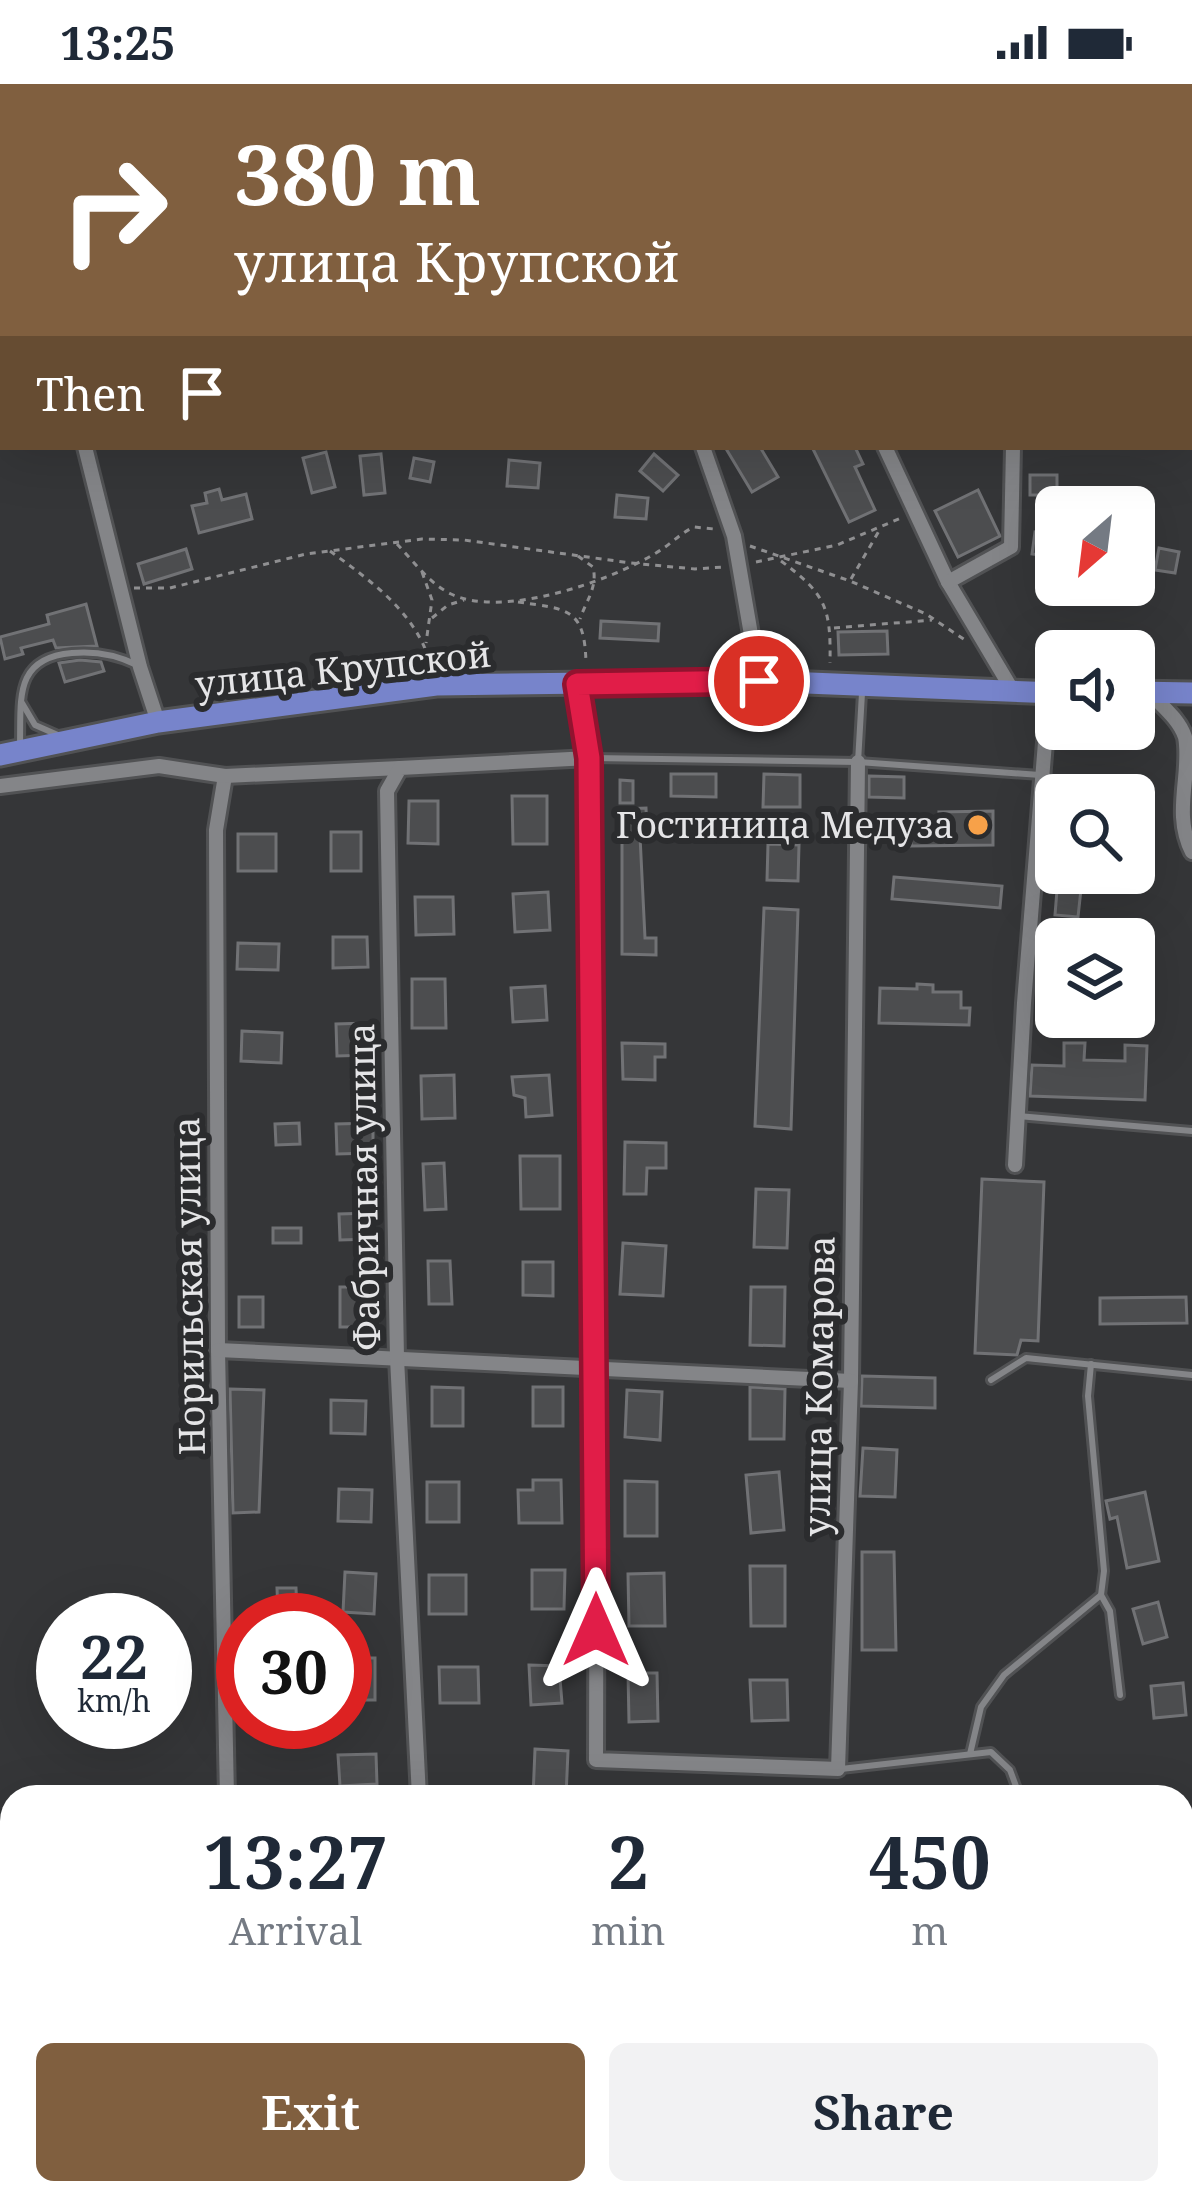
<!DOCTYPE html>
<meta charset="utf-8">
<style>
body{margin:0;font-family:"Noto Serif",serif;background:#f2f2f3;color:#1f2937;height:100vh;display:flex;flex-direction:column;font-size:45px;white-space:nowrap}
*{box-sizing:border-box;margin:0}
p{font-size:39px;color:#747a83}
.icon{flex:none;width:66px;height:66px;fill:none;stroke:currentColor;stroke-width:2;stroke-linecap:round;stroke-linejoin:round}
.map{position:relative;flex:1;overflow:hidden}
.side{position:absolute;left:0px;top:1701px;width:1194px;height:420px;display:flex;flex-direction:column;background:#fff;border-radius:36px 36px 0 0;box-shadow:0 12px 48px #0002}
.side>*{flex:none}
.guide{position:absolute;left:0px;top:0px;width:1194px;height:366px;box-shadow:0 12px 48px #0002;background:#805f3f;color:#fff;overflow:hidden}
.needle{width:78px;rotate:208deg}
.tools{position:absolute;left:1035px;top:402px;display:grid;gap:24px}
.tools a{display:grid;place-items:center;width:120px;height:120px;border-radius:18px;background:#fff;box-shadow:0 12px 48px #0002;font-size:60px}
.speed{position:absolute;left:36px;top:1509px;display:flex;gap:24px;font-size:60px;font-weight:700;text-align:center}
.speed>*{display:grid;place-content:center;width:156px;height:156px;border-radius:50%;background:#fff;box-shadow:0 12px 48px #0002;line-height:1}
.speed small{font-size:30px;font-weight:400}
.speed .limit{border:18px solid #d22;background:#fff;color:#111}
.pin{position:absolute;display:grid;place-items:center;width:102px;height:102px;color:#fff;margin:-51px;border:6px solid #fff;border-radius:50%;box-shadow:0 3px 12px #0007}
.me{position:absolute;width:132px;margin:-66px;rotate:0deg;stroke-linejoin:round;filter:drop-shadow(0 0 9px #0008)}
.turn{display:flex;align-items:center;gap:42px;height:252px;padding:0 36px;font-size:54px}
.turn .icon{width:156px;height:156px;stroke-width:2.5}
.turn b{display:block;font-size:84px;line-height:102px}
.then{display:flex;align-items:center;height:114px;padding:0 36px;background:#0003;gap:24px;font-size:45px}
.eta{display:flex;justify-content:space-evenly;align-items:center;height:204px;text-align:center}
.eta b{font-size:72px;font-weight:700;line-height:84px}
.button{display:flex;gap:24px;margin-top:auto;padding:24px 36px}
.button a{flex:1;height:138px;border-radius:18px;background:#805f3f;color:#fff;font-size:48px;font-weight:700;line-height:138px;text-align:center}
.button a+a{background:#f2f2f3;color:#1f2937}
.status{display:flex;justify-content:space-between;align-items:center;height:84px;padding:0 60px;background:#fff;direction:ltr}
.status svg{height:33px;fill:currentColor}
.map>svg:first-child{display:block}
.forest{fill:url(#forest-crowns)}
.building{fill:#4c4d4f;stroke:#717275;stroke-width:3}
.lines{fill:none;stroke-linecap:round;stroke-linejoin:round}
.service-casing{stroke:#515254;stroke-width:12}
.minor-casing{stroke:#515254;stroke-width:20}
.primary-casing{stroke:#515254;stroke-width:27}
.path{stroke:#8f8f91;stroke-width:3;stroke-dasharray:6 6;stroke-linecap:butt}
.service{stroke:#848588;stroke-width:6}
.minor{stroke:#848588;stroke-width:14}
.primary{stroke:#7784cb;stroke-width:21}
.route-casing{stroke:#92132f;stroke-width:30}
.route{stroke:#e11d48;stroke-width:21}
.poi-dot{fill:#f7a149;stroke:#2b2c2e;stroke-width:4.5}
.labels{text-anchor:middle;stroke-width:12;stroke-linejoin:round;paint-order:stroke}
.street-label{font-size:36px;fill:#e5e5e7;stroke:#2b2c2e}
.poi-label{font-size:36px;fill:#e5e5e7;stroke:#2b2c2e;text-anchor:end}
</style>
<div class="status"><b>13:25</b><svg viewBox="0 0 49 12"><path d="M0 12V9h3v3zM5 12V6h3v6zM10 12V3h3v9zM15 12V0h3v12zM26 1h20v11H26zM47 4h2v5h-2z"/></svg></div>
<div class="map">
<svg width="1192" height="2121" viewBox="0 0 1192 2121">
<defs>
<pattern id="forest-crowns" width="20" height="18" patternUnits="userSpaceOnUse" patternTransform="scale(3)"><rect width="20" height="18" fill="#555e7f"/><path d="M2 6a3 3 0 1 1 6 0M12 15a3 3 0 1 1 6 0" fill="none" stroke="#6d7591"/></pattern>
</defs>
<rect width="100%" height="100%" fill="#353638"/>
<path class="forest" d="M939 0H1192V328L1191 3Z"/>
<g class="building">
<path d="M725 363H760L778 393 752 408Z"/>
<path d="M812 363H855L863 380 855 383 875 426 849 438Z"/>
<path d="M326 368 335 403 312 409 303 374Z"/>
<path d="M381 370 385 409 364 411 360 372Z"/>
<path d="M654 370 678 391 663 407 640 387Z"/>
<path d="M414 374 434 378 430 398 410 394Z"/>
<path d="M509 376 540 379 538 404 507 402Z"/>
<rect x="1030" y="391" width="27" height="20"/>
<path d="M219 405 222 416 246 410 252 435 199 449 192 422 207 419 205 409Z"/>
<path d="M978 406 1000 452 958 473 935 427Z"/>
<path d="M617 411 648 414 646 435 615 433Z"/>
<path d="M1035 448 1052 450 1049 472 1032 470Z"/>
<path d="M1159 464 1179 468 1175 489 1155 486Z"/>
<path d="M186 465 192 485 144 500 138 480Z"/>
<path d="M86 520 97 562 56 564 53 556 21 564 23 570 5 575 0 553 49 540 47 531Z"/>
<path d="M601 537 659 540 658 557 600 554Z"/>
<path d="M887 547 888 570 839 571 838 548Z"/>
<path d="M80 576 101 578 104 587 65 598 59 579Z"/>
<path d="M671 690H716V713L671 712Z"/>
<path d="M764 690 800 691V723H763Z"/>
<path d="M869 692 904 693V714L869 713Z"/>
<path d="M620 696 633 697V719H620Z"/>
<path d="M512 712H547V760H513Z"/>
<path d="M409 717H438V760L408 759Z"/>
<path d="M646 724 647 752H640L645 854H656V871L622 870V725Z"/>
<path d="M993 727V761L911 762 912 737 940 738 939 728Z"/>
<rect x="331" y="748" width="30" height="39"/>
<rect x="238" y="750" width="38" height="37"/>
<path d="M768 760 799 761 798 797 767 796Z"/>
<path d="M894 793 1002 802 1000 824 892 815Z"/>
<path d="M1058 794 1082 796 1078 833 1055 831Z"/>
<path d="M548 808 550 846 515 848 513 810Z"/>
<path d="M415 813H453L454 850 416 851Z"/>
<path d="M764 824 798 826 791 1045 755 1042Z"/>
<path d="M333 853H367L368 883 333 884Z"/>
<path d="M238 859 279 860 278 886 237 885Z"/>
<path d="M412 895H445L446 944H412Z"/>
<path d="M917 900 933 901V908H961V924H970L969 941 879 939 880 904 917 905Z"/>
<path d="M545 902 547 936 513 938 511 904Z"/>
<path d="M368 939 370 971 337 972 336 940Z"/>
<path d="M242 947 282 949 281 979 241 977Z"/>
<path d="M622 959 665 960V973H655V996L623 995Z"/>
<path d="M1064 959H1085L1084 976 1125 977V961L1147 962 1145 1016 1030 1012 1032 981 1064 982Z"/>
<path d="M454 991 455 1034 422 1035 421 992Z"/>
<path d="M549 991 552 1031 526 1033 525 1014 514 1011 512 993Z"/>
<path d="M299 1039 300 1060 276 1061 275 1040Z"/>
<path d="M373 1039V1069L337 1070 336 1040Z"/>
<path d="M625 1058 666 1059V1084H647L646 1110H624Z"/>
<path d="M520 1072H560V1125H521Z"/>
<path d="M444 1079 446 1125 425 1126 423 1080Z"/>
<path d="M982 1095 1044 1098 1038 1257 1021 1256 1017 1271 975 1269Z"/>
<path d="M756 1105 789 1106 787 1164 754 1163Z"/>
<path d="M372 1129 373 1155 340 1156 339 1130Z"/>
<rect x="273" y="1144" width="28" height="15"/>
<path d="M623 1159 666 1162 663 1212 620 1210Z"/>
<path d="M428 1177H450L452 1220H429Z"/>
<path d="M523 1178H553V1212L523 1211Z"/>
<rect x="340" y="1203" width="38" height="40"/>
<path d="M751 1203H785L784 1262 750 1261Z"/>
<rect x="239" y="1213" width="24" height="30"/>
<path d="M1186 1213 1187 1239 1100 1240V1214Z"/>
<path d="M862 1292 935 1294V1324L861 1322Z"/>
<path d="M432 1303 463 1304V1342H432Z"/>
<rect x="533" y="1303" width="30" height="39"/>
<path d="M750 1303 785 1305 784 1355H750Z"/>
<path d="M230 1305 264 1306 259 1428 233 1429Z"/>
<path d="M627 1306 662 1308 660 1356 625 1353Z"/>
<path d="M331 1316 366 1317 365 1350 331 1349Z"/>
<path d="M863 1364 897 1366 895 1413 860 1412Z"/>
<path d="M779 1388 784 1446 751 1449 746 1391Z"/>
<path d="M533 1396H561L562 1439H519L518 1406H533Z"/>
<path d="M625 1397 657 1398V1452H625Z"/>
<rect x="427" y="1398" width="32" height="40"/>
<path d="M339 1405 372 1406 371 1438 338 1437Z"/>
<path d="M1145 1408 1159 1477 1127 1484 1117 1433 1110 1435 1106 1417Z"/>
<path d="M862 1468H894L896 1566H862Z"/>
<path d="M750 1482H785V1542H751Z"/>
<path d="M532 1486H565L564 1525H532Z"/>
<path d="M345 1488 376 1490 374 1530 343 1528Z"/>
<path d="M664 1489 665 1542H629L628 1490Z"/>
<rect x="429" y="1491" width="37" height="39"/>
<path d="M277 1504H296L297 1528 278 1529Z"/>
<path d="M1158 1518 1167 1553 1143 1560 1133 1525Z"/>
<rect x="345" y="1574" width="30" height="42"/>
<path d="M529 1581 559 1582 562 1619 531 1621Z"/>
<path d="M439 1583H478L479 1619H440Z"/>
<path d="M628 1589H657L658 1637 629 1638Z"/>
<path d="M750 1596H787L788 1636 752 1637Z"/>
<path d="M1183 1599 1186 1631 1154 1634 1151 1602Z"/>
<path d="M535 1665 568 1667 566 1713H533Z"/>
<path d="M376 1670 377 1700 340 1702 338 1671Z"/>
</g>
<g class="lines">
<g class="service-casing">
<g id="service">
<path d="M22 619 35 641 60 652"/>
<path d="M20 661C21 614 14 574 72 569 94 567 117 571 137 581"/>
<path d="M592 674 858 678 1040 691"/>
<path d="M858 678 862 609"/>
<path d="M1018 1032 1192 1047"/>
<path d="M991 1296 1026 1274 1192 1291"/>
<path d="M1101 1511 1110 1527 1120 1611"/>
<path d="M970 1670 981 1623 1004 1591 1101 1511 1104 1487 1088 1312 1091 1280"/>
<path d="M841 1685 991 1668 1010 1686 1020 1713"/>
<path d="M1182 1749 1192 1748"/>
</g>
</g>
<g class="minor-casing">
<g id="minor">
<path d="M528 0 530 3"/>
<path d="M716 0 717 3"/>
<path d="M894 0 895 3"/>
<path d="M290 3 298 0"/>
<path d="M85 363 140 583 158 638"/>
<path d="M703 363 734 452 759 597"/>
<path d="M885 363 948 498 1014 609"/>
<path d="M948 498 1011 463 1013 363"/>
<path d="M577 600 589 674 597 1287 596 1676 838 1685 851 1297 858 678"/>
<path d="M1149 608C1162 622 1179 635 1185 653 1192 689 1172 729 1192 768"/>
<path d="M225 692 216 746 218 1266 227 1713"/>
<path d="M0 702 159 682 225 692 400 684"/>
<path d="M1015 1081 1024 919 1049 609"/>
<path d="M218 1266 851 1297"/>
<path d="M419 1713 397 1274 387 707 400 684 589 674"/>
</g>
</g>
<g class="primary-casing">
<g id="primary">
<path d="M1134 608 1192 609"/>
<path d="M0 671 158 638 436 601 759 597 1056 609"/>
</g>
</g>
<g class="path">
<path d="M397 460C413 477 430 500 451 510 503 535 610 497 656 469 670 461 679 450 694 443L714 445"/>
<path d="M750 462 850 497 926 530 965 556"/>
<path d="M330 467C372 498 417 529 431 582"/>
<path d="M578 472 593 483C598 503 586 517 580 535"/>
<path d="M781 477C826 510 831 524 830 579"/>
<path d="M756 478 837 461 901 434"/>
<path d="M422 488 432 516 426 559"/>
<path d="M851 495 879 447"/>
<path d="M134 504H170L306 470 422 455 464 456 631 479 695 485 723 483"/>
<path d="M518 518C568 525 585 524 586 580"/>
<path d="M432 534 448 521 464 516"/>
<path d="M834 544 932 536"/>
</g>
<use href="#service" class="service"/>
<use href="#minor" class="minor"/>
<use href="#primary" class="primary"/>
</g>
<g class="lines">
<g class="route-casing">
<path id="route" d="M596 1546 589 674 577 600 759 597"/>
</g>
<use href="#route" class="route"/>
</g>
<circle class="poi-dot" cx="978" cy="741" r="12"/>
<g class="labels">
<g class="street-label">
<text transform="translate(343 585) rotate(-6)" y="13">улица Крупской</text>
<text transform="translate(364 1103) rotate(-91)" y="13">Фабричная улица</text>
<text transform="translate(189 1202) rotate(-91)" y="13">Норильская улица</text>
<text transform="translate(819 1302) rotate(-89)" y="13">улица Комарова</text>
</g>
<g class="poi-label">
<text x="954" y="754">Гостиница Медуза</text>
</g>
</g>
</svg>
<div class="tools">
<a><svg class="needle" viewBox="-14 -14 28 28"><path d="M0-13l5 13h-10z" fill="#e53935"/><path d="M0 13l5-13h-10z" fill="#747a83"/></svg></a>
<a><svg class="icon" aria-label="sound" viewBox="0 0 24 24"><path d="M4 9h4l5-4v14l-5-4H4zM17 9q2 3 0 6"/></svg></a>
<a><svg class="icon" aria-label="search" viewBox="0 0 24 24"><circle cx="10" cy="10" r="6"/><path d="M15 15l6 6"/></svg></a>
<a><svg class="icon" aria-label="layers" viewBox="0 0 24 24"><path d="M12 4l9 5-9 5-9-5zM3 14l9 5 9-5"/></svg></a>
</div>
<div class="speed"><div>22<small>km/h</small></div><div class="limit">30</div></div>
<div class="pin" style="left:759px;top:597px;background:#d93025"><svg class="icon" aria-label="arrive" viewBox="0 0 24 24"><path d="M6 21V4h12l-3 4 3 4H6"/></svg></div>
<svg class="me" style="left:596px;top:1546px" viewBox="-20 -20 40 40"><path d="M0-17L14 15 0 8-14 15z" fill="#e11d48" stroke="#fff" stroke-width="4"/></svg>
<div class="guide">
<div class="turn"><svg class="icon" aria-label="right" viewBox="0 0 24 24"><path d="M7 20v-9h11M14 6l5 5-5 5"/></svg><div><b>380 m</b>улица Крупской</div></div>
<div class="then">Then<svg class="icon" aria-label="arrive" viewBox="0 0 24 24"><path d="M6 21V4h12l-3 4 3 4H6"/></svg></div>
</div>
<section class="side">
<div class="eta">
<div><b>13:27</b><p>Arrival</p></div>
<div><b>2</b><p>min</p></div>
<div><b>450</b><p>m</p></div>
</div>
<div class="button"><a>Exit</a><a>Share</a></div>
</section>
</div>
